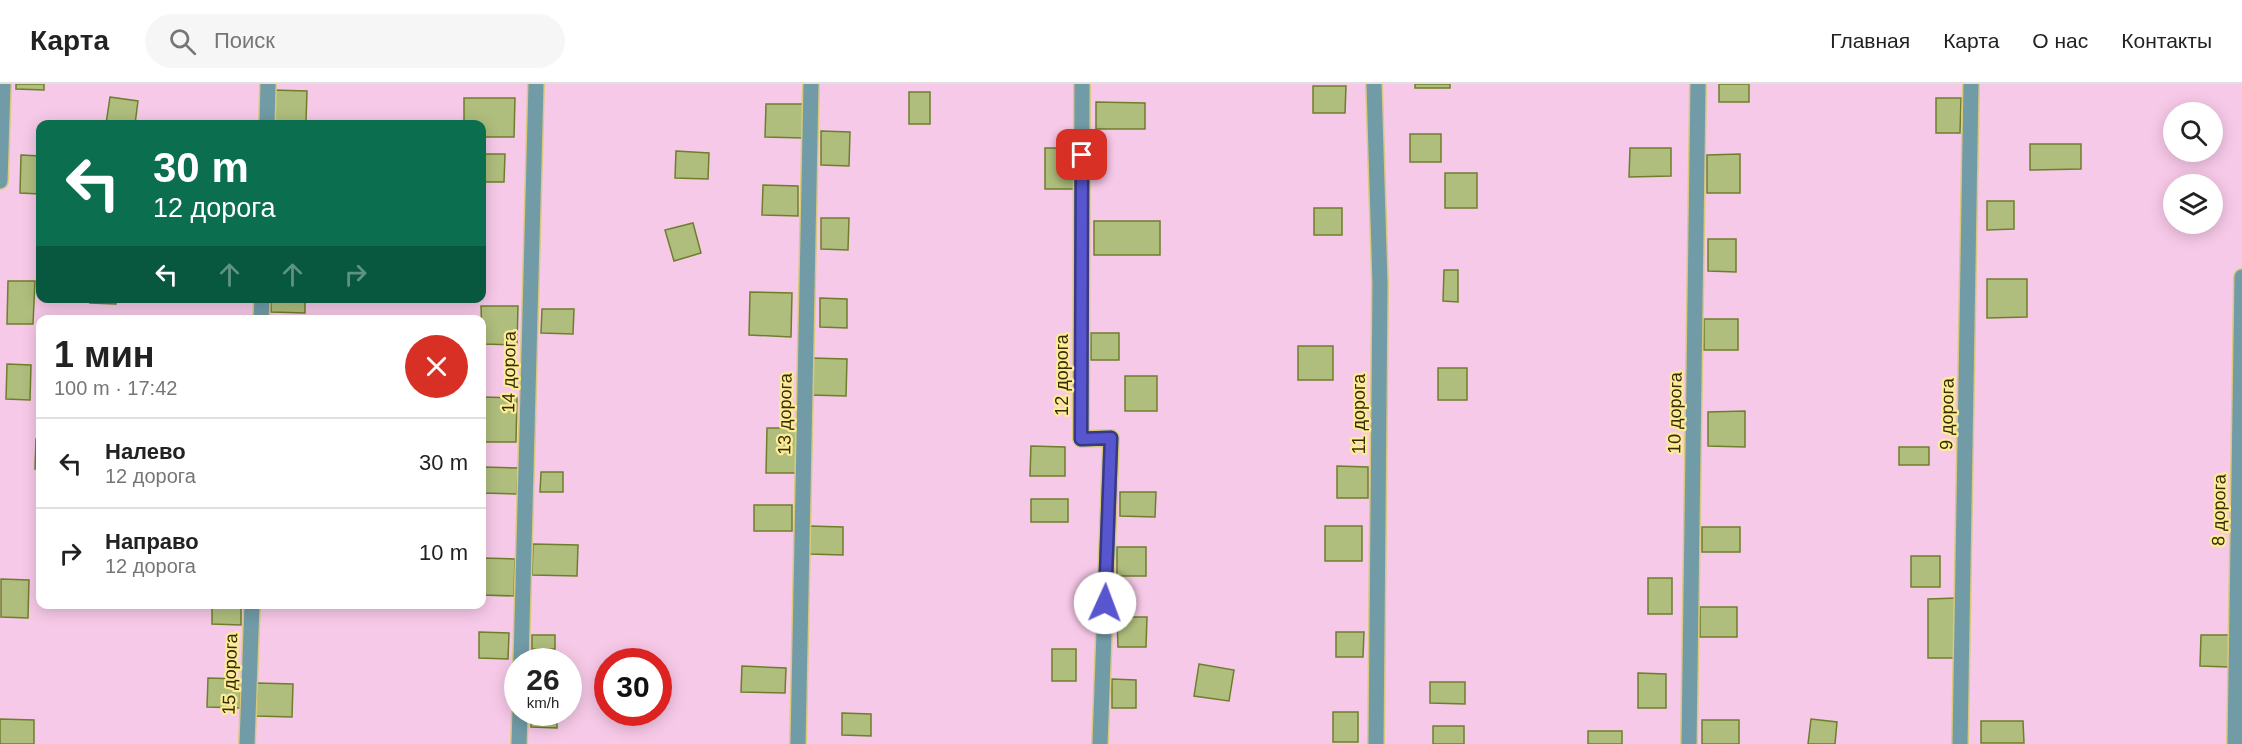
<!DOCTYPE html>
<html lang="ru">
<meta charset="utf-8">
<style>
body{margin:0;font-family:Helvetica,sans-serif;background:#f6f6f6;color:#222;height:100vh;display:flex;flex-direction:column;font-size:22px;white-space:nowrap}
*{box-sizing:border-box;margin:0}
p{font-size:20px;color:#767676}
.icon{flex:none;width:33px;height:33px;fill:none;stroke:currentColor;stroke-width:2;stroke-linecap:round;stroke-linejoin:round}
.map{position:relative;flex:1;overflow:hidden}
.side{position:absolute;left:36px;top:231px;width:450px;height:294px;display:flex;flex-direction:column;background:#fff;border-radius:12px;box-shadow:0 3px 15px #0003}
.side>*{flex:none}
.guide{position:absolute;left:36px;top:36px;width:450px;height:183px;border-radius:12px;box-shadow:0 3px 15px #0003;background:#0b6e4f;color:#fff;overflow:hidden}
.fabs{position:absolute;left:2163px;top:18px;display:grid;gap:12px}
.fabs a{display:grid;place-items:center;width:60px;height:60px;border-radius:50%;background:#fff;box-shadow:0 3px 15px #0003;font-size:30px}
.speed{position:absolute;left:504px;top:564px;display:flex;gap:12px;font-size:30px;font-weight:700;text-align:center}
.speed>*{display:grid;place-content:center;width:78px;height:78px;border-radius:50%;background:#fff;box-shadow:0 3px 15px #0003;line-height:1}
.speed small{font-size:15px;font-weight:400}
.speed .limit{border:9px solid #d22;background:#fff;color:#111}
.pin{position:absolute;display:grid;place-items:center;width:51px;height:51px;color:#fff;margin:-26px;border-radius:12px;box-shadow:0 3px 9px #0006}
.me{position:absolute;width:66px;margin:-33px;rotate:2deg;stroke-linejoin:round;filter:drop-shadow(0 0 4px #0008)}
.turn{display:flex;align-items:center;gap:21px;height:126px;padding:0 18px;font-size:27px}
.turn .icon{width:78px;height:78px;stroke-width:2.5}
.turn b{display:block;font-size:42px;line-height:51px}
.lanes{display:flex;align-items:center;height:57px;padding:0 18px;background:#0003;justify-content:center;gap:30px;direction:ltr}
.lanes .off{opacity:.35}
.round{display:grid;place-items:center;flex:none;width:63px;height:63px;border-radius:32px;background:#f6f6f6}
.headline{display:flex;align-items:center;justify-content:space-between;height:102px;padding:0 18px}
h1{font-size:36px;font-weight:800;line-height:45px}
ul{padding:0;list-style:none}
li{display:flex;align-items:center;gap:18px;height:90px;padding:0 18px;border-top:2px solid #e0e0e0}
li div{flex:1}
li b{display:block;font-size:22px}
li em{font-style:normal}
header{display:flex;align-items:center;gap:36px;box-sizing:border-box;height:84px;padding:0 30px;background:#fff;border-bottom:2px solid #e0e0e0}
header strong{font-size:28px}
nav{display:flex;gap:33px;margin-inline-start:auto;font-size:21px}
.search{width:420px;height:54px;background:#f6f6f6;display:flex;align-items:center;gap:15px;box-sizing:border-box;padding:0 21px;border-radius:33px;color:#767676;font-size:22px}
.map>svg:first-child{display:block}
.green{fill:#f7c9e8;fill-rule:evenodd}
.building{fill:#afbe7d;stroke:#6f7e2b;stroke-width:1.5}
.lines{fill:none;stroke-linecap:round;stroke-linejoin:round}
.minor-casing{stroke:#d9c97b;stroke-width:18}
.minor{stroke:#719ba7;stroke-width:15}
.route-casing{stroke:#393886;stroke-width:15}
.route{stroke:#5756ce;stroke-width:10}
.labels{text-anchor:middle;stroke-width:4.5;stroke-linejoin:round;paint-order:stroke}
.street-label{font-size:18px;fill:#332c06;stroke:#fdec95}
</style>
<header>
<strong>Карта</strong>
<div class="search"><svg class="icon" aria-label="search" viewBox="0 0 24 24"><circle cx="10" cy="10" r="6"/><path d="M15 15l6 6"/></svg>Поиск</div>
<nav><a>Главная</a><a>Карта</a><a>О нас</a><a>Контакты</a></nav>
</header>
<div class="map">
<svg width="2242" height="660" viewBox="0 0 2242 660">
<rect width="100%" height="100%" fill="#fdec95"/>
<path class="green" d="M0 0H2242V660H0ZM2174 28H2212V68H2174ZM40 40H482V214H40ZM2174 100H2212V140H2174ZM40 236H482V520H40ZM518 578H568V628H518ZM608 578H658V628H608Z"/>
<g class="building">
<path d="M16 0H44V6L16 5Z"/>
<rect x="1415" y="0" width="35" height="4"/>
<rect x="1719" y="0" width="30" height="18"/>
<path d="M1313 2H1346L1345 29H1313Z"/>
<path d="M273 6 307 7 306 38 272 37Z"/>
<rect x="909" y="8" width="21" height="32"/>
<path d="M110 13 138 17 135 40H106Z"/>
<path d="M464 14H515L514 53H482V40H464Z"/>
<path d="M1936 14H1961L1960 49H1936Z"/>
<path d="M1096 18 1145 19V45H1096Z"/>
<path d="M766 20H804L803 54 765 53Z"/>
<path d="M821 47 850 48 849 82 821 81Z"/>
<rect x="1410" y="50" width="31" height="28"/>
<path d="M2030 60H2081V85L2030 86Z"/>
<rect x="1045" y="64" width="32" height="41"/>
<path d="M1630 64H1671V92L1629 93Z"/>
<path d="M676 67 709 69 708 95 675 94Z"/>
<path d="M482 70H505L504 98H482Z"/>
<path d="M1740 70V109H1707V71Z"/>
<path d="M21 71 40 72V110L20 109Z"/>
<rect x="1445" y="89" width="32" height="35"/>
<path d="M763 101 798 102V132L762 131Z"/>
<path d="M1987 117H2014V145L1987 146Z"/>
<rect x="1314" y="124" width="28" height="27"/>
<path d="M821 134H849L848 166 821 165Z"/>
<rect x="1094" y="137" width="66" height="34"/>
<path d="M693 139 701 169 674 177 665 146Z"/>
<path d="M1708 155H1736V188L1708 187Z"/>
<path d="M1444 186H1458V218L1443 217Z"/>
<path d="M1987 195H2027V233L1987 234Z"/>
<path d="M8 197H35L33 240H7Z"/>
<path d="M750 208 792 209 791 253 749 251Z"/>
<path d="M90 214H116V220L90 219Z"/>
<path d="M271 214H305V229L271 228Z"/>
<path d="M820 214 847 215V244L820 243Z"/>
<path d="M481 222H518L517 261 482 260Z"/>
<path d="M542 225H574L573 250 541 249Z"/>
<rect x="1704" y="235" width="34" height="31"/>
<rect x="1091" y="249" width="28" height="27"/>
<rect x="1298" y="262" width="35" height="34"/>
<path d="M811 274 847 275 846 312 810 311Z"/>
<path d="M7 280 31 281 30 316 6 315Z"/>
<rect x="1438" y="284" width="29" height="32"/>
<rect x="1125" y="292" width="32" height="35"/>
<path d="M482 313 517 314 516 358H482Z"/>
<path d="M1745 327V363L1708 362V328Z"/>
<path d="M767 344H798L797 389H766Z"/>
<path d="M36 355H40V385H35Z"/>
<path d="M1031 362 1065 363V392H1030Z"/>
<rect x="1899" y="363" width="30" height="18"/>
<path d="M1337 382 1368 383V414H1337Z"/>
<path d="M482 383 518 384 517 410 482 409Z"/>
<path d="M541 388H563V408H540Z"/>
<path d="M1120 408H1156L1155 433 1120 432Z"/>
<rect x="1031" y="415" width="37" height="23"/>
<rect x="754" y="421" width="38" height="26"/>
<path d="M809 442 843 443V471L809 470Z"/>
<rect x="1325" y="442" width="37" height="35"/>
<rect x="1702" y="443" width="38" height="25"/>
<path d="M533 460 578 461 577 492 532 491Z"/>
<rect x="1117" y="463" width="29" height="29"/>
<rect x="1911" y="472" width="29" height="31"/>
<path d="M482 474 515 475 514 512 482 511Z"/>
<rect x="1648" y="494" width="24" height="36"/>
<path d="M1 495 29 496 28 534 1 533Z"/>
<path d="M1957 514 1958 574H1928V515Z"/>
<path d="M212 520H241V541L212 540Z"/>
<rect x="1700" y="523" width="37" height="30"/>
<path d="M1117 533H1147L1146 563H1118Z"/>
<path d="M479 548 509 549 508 575 479 574Z"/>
<path d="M1336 548H1364L1363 573H1336Z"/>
<rect x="532" y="551" width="23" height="14"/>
<path d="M2201 551H2230L2229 583 2200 582Z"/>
<rect x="1052" y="565" width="24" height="32"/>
<path d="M1199 580 1234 586 1229 617 1194 612Z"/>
<path d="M742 582 786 584 785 609 741 608Z"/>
<path d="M1638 589 1666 590V624H1638Z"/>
<path d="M208 594 241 595 240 624 207 623Z"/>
<path d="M1112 595 1136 596V624H1112Z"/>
<path d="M1430 598H1465V620L1430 619Z"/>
<path d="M257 599 293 600 292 633 256 632Z"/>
<rect x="1333" y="628" width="25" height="30"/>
<path d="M531 629H557V644L531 643Z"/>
<path d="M842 629 871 630V652L842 651Z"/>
<path d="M0 635 34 636V660H0Z"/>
<path d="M1811 635 1837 638 1835 660H1808Z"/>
<rect x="1702" y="636" width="37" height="24"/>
<path d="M1981 637H2023L2024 659H1981Z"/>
<rect x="1433" y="642" width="31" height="18"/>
<rect x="1588" y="647" width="34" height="13"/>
</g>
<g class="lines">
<g class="minor-casing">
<g id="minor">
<path d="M1082 0 1081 355 1111 354 1100 660"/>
<path d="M1374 0 1380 200 1376 660"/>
<path d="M267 40 268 0"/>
<path d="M0 97 3 0"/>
<path d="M261 236 262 214"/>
<path d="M521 578 536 0"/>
<path d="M247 660 252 520"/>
<path d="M519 660 520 628"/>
<path d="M798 660 811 0"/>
<path d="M1689 660 1698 0"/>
<path d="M1960 660 1971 0"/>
<path d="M2235 660 2242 193"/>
</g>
</g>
<use href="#minor" class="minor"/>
</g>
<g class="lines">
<g class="route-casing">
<path id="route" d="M1082 71 1081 355 1111 354 1105 519"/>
</g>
<use href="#route" class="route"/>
</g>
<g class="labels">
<g class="street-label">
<text transform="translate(509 288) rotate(-89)" y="6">14 дорога</text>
<text transform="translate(1062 291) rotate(-90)" y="6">12 дорога</text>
<text transform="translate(1675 329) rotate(-89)" y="6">10 дорога</text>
<text transform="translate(785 330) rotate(-89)" y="6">13 дорога</text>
<text transform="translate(1359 330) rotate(-90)" y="6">11 дорога</text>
<text transform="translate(1947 330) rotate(-89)" y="6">9 дорога</text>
<text transform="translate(2219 426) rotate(-89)" y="6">8 дорога</text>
<text transform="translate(230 590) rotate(-88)" y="6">15 дорога</text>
</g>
</g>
</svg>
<div class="fabs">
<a><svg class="icon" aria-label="search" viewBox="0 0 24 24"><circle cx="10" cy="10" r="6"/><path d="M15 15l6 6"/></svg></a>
<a><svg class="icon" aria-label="layers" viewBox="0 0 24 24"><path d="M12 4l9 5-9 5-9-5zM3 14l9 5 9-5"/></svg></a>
</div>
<div class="speed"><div>26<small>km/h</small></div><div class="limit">30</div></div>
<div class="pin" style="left:1082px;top:71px;background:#d93025"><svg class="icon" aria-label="arrive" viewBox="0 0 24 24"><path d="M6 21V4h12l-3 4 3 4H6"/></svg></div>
<svg class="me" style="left:1105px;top:519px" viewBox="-20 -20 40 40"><circle r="19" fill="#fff"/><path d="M0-13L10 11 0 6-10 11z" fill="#5756ce"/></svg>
<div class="guide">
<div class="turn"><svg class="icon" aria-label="left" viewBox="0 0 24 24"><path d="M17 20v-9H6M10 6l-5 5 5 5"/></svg><div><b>30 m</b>12 дорога</div></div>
<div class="lanes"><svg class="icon" aria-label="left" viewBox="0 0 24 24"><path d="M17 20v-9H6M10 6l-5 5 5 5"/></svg><svg class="icon off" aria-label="ahead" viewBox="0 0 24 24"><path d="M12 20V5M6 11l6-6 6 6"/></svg><svg class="icon off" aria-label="ahead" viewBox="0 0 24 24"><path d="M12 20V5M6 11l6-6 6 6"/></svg><svg class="icon off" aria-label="right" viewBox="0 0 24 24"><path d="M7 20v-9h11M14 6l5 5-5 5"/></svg></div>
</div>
<section class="side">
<div class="headline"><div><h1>1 мин</h1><p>100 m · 17:42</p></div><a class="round" style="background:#d93025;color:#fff"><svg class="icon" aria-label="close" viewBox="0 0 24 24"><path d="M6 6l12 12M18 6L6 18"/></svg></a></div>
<ul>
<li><svg class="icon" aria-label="left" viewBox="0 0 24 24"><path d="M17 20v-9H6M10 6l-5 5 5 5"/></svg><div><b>Налево</b><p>12 дорога</p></div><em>30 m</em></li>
<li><svg class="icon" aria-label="right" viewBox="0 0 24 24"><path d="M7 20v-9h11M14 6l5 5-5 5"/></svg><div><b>Направо</b><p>12 дорога</p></div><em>10 m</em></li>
</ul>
</section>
</div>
